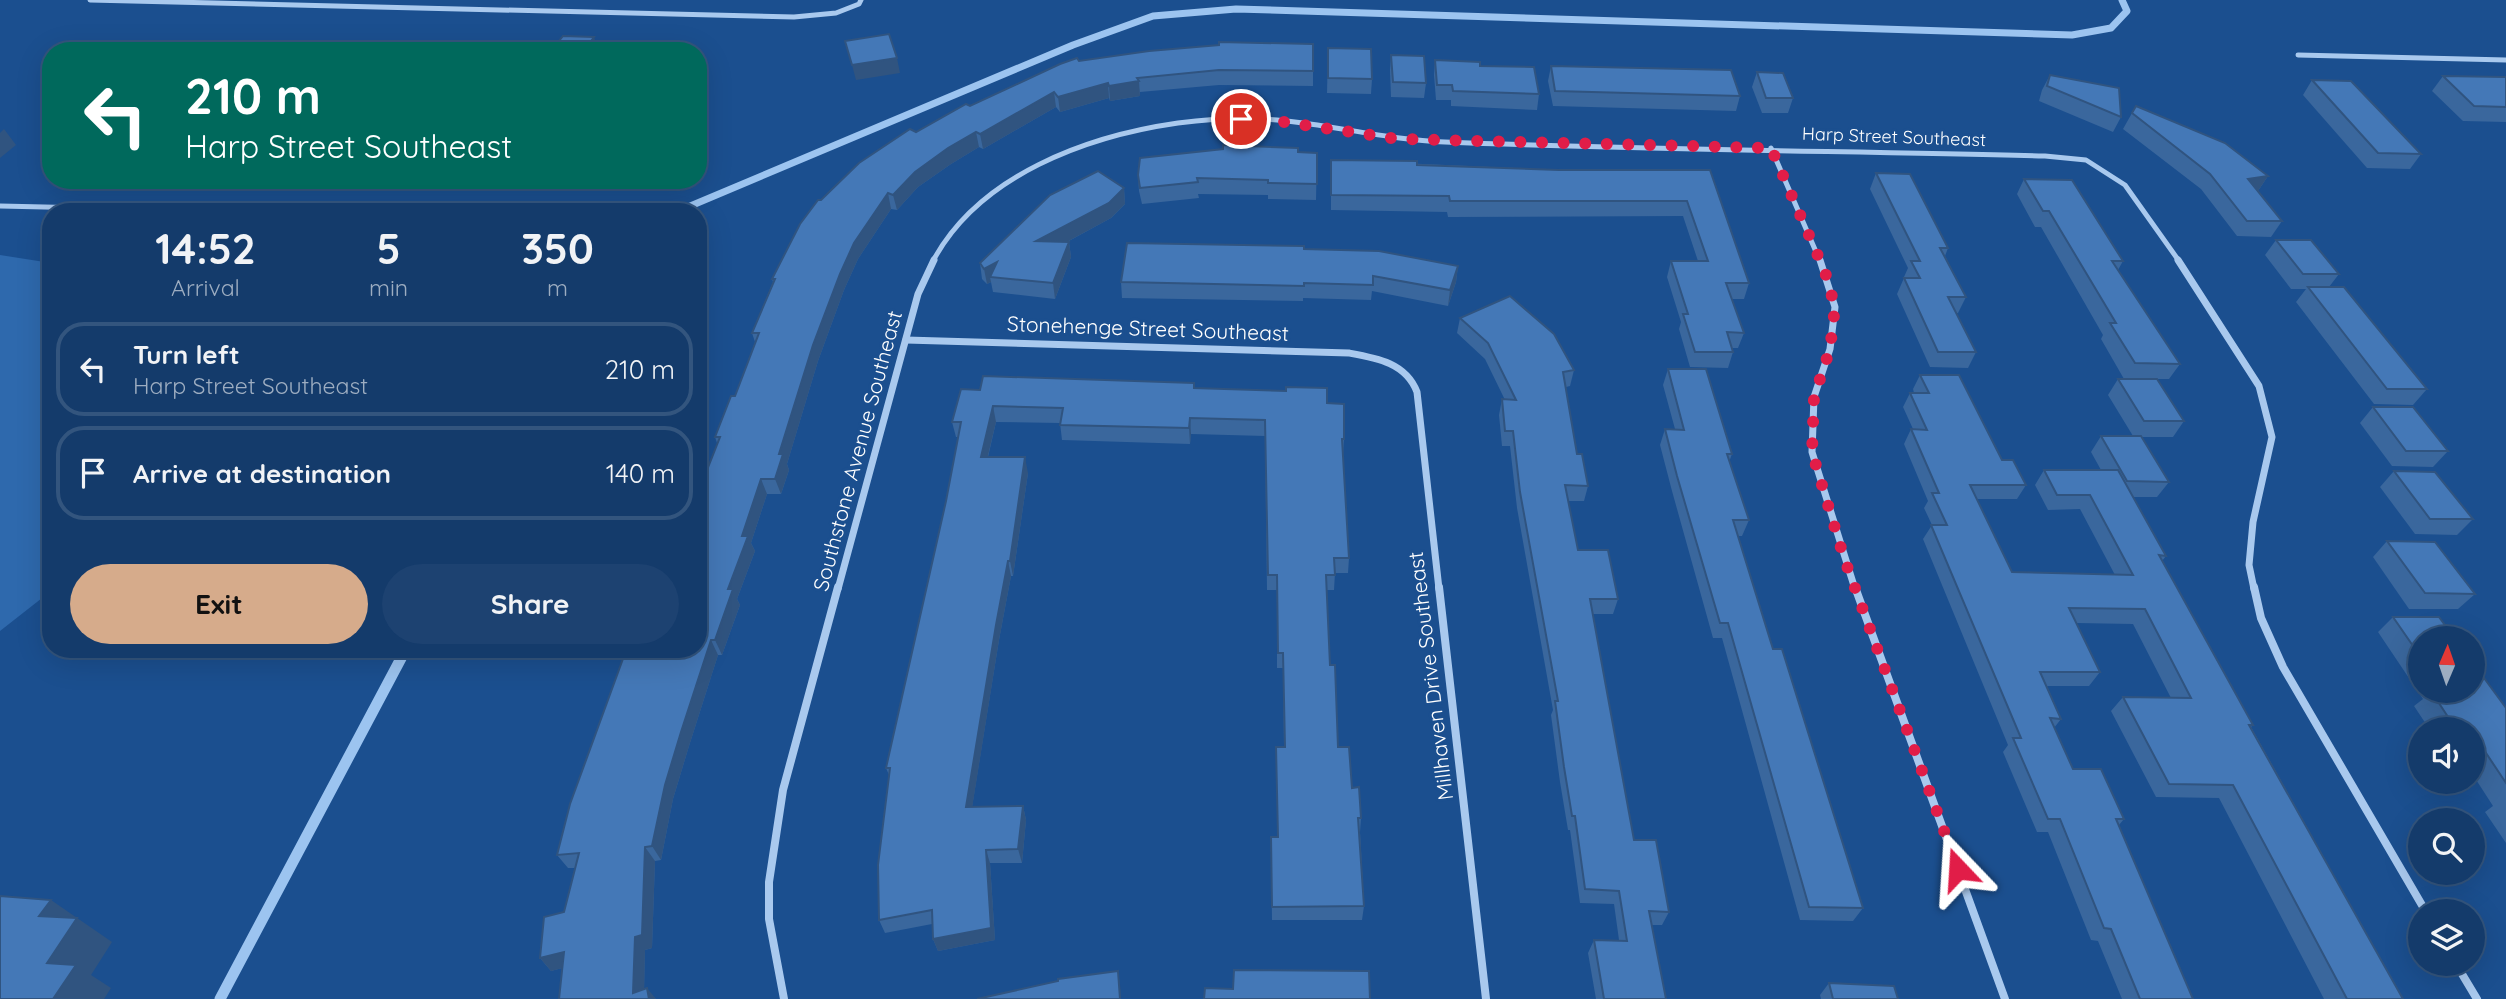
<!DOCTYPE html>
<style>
body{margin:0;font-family:Quicksand,sans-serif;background:#1d4271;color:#f1f3f6;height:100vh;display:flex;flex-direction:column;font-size:26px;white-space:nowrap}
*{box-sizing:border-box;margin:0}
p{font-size:23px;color:#9dadc1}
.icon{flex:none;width:38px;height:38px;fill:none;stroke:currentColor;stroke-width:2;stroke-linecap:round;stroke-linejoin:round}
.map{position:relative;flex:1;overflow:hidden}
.side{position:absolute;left:42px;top:203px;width:665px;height:455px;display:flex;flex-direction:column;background:#143b6b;border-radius:28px;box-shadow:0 7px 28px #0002,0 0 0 2px #33557e}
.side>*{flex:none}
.banner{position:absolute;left:42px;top:42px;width:665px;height:147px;border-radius:28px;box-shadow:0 7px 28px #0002,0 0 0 2px #33557e;background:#00695c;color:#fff;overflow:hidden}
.needle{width:46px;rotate:2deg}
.fabs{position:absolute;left:2408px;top:626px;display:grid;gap:14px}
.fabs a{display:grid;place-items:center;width:77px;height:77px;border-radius:50%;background:#143b6b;box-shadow:0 7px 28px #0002,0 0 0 2px #33557e;font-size:35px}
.pin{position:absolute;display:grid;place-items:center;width:60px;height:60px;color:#fff;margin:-30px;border:4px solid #fff;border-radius:50%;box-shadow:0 2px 7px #0007}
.me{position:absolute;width:77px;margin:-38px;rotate:340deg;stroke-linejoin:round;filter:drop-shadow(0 0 5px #0008)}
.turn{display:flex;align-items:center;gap:24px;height:147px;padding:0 28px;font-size:32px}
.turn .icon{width:91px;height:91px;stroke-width:2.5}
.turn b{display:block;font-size:49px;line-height:60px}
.eta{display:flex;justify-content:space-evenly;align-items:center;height:119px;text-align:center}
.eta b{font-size:42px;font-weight:700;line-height:49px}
.button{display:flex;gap:14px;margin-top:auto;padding:14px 28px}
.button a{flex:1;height:80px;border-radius:42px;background:#d6ab8b;color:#111;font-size:28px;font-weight:700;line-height:80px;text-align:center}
.button a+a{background:#1d4271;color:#f1f3f6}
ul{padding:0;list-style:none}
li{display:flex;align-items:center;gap:21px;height:94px;margin:0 14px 10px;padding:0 14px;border:4px solid #33557e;border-radius:28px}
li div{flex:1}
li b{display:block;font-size:26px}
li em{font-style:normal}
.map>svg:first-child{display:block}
.green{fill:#2e69ad}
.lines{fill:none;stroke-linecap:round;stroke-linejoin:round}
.stream-far1{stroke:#9cc4f0;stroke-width:7}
.stream{stroke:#9cc4f0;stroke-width:11}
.minor-far2{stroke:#a9c9ee;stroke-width:5}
.minor-far1{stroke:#a9c9ee;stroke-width:7}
.minor{stroke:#a9c9ee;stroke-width:8}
.wall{fill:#3a679d}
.shaded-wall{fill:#305480}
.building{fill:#4478b7;stroke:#305480;stroke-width:2}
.route{stroke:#e11d48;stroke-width:12;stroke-dasharray:0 21.6}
.labels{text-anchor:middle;stroke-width:6;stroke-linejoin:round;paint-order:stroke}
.far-street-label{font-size:18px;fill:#fff;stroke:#1b4f8f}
.street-label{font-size:21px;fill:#fff;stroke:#1b4f8f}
</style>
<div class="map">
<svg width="2506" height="999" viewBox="0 0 2506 999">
<rect width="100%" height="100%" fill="#1b4f8f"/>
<path class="green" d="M0 255 51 263V591L0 631Z"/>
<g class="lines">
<path class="stream-far1" d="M676 212 1073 45 1153 16 1236 9 2072 35 2111 28 2127 11 2122 0"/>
<path class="stream" d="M220 999 406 649"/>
<g class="minor-far2">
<path d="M90 0 794 17 836 13 859 4 861 0"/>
<path d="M2298 55 2506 60"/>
<path d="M1771 148 1820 261"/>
<path d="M0 206 263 212"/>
<path d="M933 261C979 175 1087 136 1178 123 1211 119 1245 117 1277 120 1334 125 1388 140 1445 142 1645 150 1845 151 2045 156L2086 160 2125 185 2179 261"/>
</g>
<g class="minor-far1">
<path d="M1820 260 1835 307 1830 349 1814 397 1812 452 1855 589"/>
<path d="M2178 260 2259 386 2272 437 2253 522 2249 565 2254 589"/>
<path d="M906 340 1349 353C1377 358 1406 363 1417 392L1439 589"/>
<path d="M838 589 918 294 934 260"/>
</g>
<g class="minor">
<path d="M1439 587 1486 999"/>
<path d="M1855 587 2005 999"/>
<path d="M2254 587 2261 618 2283 667 2426 912"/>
<path d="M2456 964 2477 999"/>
<path d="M784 999 769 919V882L783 790 838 587"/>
</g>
</g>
<g class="wall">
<path d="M1328 48 1372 79 1371 94 1327 93Z"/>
<path d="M1391 55 1426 83 1424 98 1391 97 1390 70Z"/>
<path d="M1435 60 1480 66 1539 94 1537 110 1451 106V100H1436L1434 75Z"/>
<path d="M1079 61 1313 71V86L1219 85 1140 92V96L1110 101 1109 98 1060 112 1056 107 983 149 979 147 951 164 918 187 897 210 891 209 858 259 844 290 818 361 787 464 789 470 781 494H767L751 543 755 551 737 599 740 605 722 655H718L689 746 673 799 661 860 655 861 652 948 645 950 644 989 656 999 562 968 551 971 540 958 564 912 575 868H568L557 855 634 656 698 649 717 443 715 437 735 396 755 342 752 333 773 282 772 279 821 200 916 132 970 106Z"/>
<path d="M1551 66 1740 96 1736 111 1553 106 1548 81Z"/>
<path d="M1757 72 1793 98 1788 113H1762L1752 87Z"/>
<path d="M2050 75 2121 117 2113 132 2039 101 2042 90Z"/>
<path d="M2443 76 2506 77V122L2463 121 2432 91Z"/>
<path d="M2312 80 2421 154 2410 169 2367 168 2303 95Z"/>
<path d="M2136 106 2268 176 2258 191 2282 221 2271 237 2237 236 2201 189 2123 129Z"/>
<path d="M1298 152 1317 153 1316 200 1268 199V195L1198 194 1199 198 1142 204 1139 191 1138 175Z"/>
<path d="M1331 160 1559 170H1710L1749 283 1744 299H1732L1744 333 1738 348H1732L1733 352 1728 368 1690 367 1679 329 1681 322 1667 277 1671 261H1698L1683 216 1448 217 1447 212 1331 210Z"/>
<path d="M1876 173 1948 248 1945 256 1966 297 1958 313H1956L1976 352 1968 368 1930 367 1897 294 1904 278H1905L1904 277 1908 268 1870 189Z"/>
<path d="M2024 179 2123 261 2118 270 2180 364 2169 379H2124L2101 339 2103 335 2041 227H2035L2017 194Z"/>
<path d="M1124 188 1125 204 1111 218 1067 242H1069L1071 257 1055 299 993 292 991 282 987 284 982 279 980 263Z"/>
<path d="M2276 240 2339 274 2329 287 2427 389 2413 405 2374 404 2296 302 2306 289H2291L2265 255Z"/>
<path d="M1304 249 1458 266 1456 282 1448 306 1372 291 1371 300 1303 298V301L1122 298 1121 282Z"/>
<path d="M1460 318 1574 370 1570 386 1566 387 1577 454 1588 486 1584 501H1568L1578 550 1618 599 1613 614H1593L1634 840 1669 912 1662 925H1651L1666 999H1596L1588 953 1594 940H1619L1614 904 1580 903 1570 830H1568L1560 782 1551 715 1553 710 1517 508 1510 446H1502L1499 415 1502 399 1505 400 1485 359 1457 333Z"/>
<path d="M1668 369 1732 454 1729 462 1749 520 1742 536H1738L1773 649 1863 908 1853 921 1800 920 1722 638H1713L1672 491 1660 445 1665 429H1675L1663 385Z"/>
<path d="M1920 375 2026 485 2017 499H1977L2012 572 2115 575 2080 509 2048 510 2035 485 2044 470H2101L2091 452 2101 436H2133L2108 395 2118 379 2184 421 2173 437H2142L2169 482 2157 497H2133L2166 556 2162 561 2253 725 2251 727 2403 999H2324L2219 798 2156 797 2111 711 2123 697 2171 698 2133 624 2076 623 2100 672 2089 686H2047L2061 719 2054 728 2073 769 2124 819 2119 825 2193 999H2122L2098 941 2091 940 2048 832H2037L2003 752 2008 745 1923 539 1932 525 1924 508 1928 501 1904 444 1911 429H1913L1903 407 1910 393H1914L1913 389Z"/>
<path d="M1194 383V389L1327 403 1344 439 1343 455 1349 558 1348 573H1335L1334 590H1326L1330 665 1338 747 1361 818 1360 832 1364 906 1362 920H1272L1271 850 1278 837 1276 747H1284L1283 668H1277V590H1267L1265 436 1191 434 1190 444 1062 440 1060 423 996 422 988 457 1028 473 1013 576H1011L999 640 972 807 1023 806 1026 820 1022 863H990L995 940 938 951 933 939 932 924 885 933 879 920 889 775 886 768 946 501 958 437H956L952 422 980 390Z"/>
<path d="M2373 407 2448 451 2433 467 2392 466 2360 423Z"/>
<path d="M2394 471 2473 519 2457 535 2415 534 2380 487Z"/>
<path d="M2387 541 2475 594 2458 609H2409L2373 557Z"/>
<path d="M2393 617 2420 639V691H2473L2506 708V843L2485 812 2493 806 2473 775V730H2430L2414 706 2423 699 2378 632Z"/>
<path d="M1829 983 1898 999H1821L1820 995Z"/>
</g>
<g class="shaded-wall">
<path d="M594 37 599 51 589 44Z"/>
<path d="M614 44 617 51H610Z"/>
<path d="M897 58 900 73 856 80 852 65Z"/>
<path d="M1139 81 1140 96 1110 101 1109 86Z"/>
<path d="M1108 83 1109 98 1060 112 1058 97Z"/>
<path d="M1054 92 1056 107 983 149 980 134Z"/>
<path d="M4 129 16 145 0 158V133Z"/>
<path d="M976 132 979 147 951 164 918 187 897 210 893 195 915 172 948 148Z"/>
<path d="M2268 176 2258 191 2248 179Z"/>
<path d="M1124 188 1125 204 1111 218 1039 257 1036 241Z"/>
<path d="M888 193 891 209 858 259 844 290 818 361 787 464 789 470 781 494 775 479 779 454 813 345 840 274 854 243Z"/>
<path d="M1069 242 1071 257 1055 299 1053 283Z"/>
<path d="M997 262 990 277 991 282 987 284 984 269Z"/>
<path d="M1458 266 1456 282 1448 306 1450 290Z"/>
<path d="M993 406 996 422 984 472 981 457Z"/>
<path d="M1190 418 1191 434 1190 444 1189 428Z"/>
<path d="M1025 457 1028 473 1013 576 1010 561Z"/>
<path d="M761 479 767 494 751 543 755 551 737 599 740 605 722 655 715 640 742 536Z"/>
<path d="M1008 561 1011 576 999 640 970 821 966 807 996 625Z"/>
<path d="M711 640 718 655 689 746 673 799 661 860 652 846 665 785 681 732Z"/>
<path d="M1023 806 1026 820 1022 863 1018 849Z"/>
<path d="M645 847 655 861 652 948 645 950 644 999 633 993 635 937Z"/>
<path d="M986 850 990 863 995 940 938 951 933 939Z"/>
<path d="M51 900 112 942 91 975 111 988 104 999H53L39 916Z"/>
<path d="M564 952 575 965 551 971 540 958Z"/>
<path d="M1118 971 1120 984 1121 999H1120Z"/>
<path d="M647 988 656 999H649Z"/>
</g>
<g class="building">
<path d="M889 34 897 58 852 65 845 41Z"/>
<path d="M563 36 594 37 589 44H614L610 51H551Z"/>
<path d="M1219 42 1313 44V71L1219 70 1137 78 1139 81 1109 86 1108 83 1058 97 1054 92 980 134 976 132 948 148 915 172 893 195 888 193 854 243 840 274 813 345 779 454H783L775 479H761L742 536H748L728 589H733L715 640H711L681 732 665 785 652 846 645 847 642 935 635 937 633 993 647 988 649 999H559L564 952 540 958 544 917 564 912 579 853 557 855 570 804 624 656H634L637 649H698V493L720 437H715L731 396H735L759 333H752L775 279H772L800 224 818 200H821L859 163 910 129 916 132 966 104 970 106 1060 64 1077 58 1079 61 1149 51 1219 45Z"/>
<path d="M1328 48 1371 49 1372 79 1328 78Z"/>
<path d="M1391 55 1424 56 1426 83 1393 82Z"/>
<path d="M1435 60 1480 62V66L1534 67 1539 94 1453 91 1452 85H1437Z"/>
<path d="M1551 66 1731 70 1740 96 1555 91Z"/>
<path d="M1757 72 1783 73 1793 98H1766Z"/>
<path d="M2050 75 2119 88 2121 117 2047 86Z"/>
<path d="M2443 76 2506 77V107L2474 106Z"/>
<path d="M2312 80 2351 81 2421 154 2378 153Z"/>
<path d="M2136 106 2225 143 2268 176 2248 179 2282 221H2247L2210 174 2132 113Z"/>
<path d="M1223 145 1298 148V152L1317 153V184L1268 183V180L1197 178 1198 182 1140 188 1138 175 1140 158 1223 149Z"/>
<path d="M1331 160 1417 161V165L1559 170H1710L1749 283H1726L1744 333 1727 332 1733 352H1695L1683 314H1688L1671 261H1708L1687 201H1450L1449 196 1331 195Z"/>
<path d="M1098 171 1124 188 1109 203 1036 241 1069 242 1053 283 990 277 997 262 984 269 980 263 1050 195Z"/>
<path d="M1876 173 1910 174 1948 248H1940L1966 297H1948L1976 352H1938L1904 278H1920L1911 261H1920Z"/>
<path d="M2024 179 2072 180 2123 261H2112L2180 364 2135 363 2110 323H2116L2049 211H2043Z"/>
<path d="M2276 240H2311L2339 274H2303Z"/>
<path d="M1127 243 1304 246V249L1379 251 1458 266 1450 290 1373 276V285L1304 283V286L1121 282Z"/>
<path d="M2308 287H2344L2427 389H2387Z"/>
<path d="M1510 296 1554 334 1574 370 1563 372 1577 454H1582L1588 486 1565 485 1578 550H1608L1618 599H1590L1634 840H1656L1669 912 1649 911 1666 999H1604L1594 940 1627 941 1619 891 1585 889 1575 816H1572L1564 767 1555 701H1558L1520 492 1513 431H1505L1502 399 1516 400 1488 343 1460 318Z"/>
<path d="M1668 369H1706L1732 454H1727L1749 520H1733L1773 649H1782L1863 908 1809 907 1728 623H1720L1677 476 1665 429 1684 430Z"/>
<path d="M1920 375H1959L2002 460H2013L2026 485H1970L2012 572 2133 575 2090 495H2057L2044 470H2118L2166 556 2159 555 2253 725H2249L2403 999H2347L2233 785 2169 784 2123 697 2191 698 2145 609 2069 608 2100 672H2040L2061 719 2050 718 2073 769H2101L2124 819H2116L2193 999H2140L2111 929 2104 928 2060 819H2048L2013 738H2021L1931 525H1947L1932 493H1939L1911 429 1927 430 1910 393H1929Z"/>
<path d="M983 376 1194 383V388L1286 391V387L1327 388V403L1344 404V439H1342L1349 558H1334L1335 575H1326L1330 665H1335L1338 747H1349L1352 788 1359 787 1361 818H1358L1364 906 1272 907 1271 837H1278L1276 747H1285L1283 653H1278L1277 575H1268L1265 420 1190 418 1189 428 1060 425 1063 408 993 406 981 457H1025L1010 561H1008L996 625 966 807 1023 806 1018 849 986 850 991 928 933 939 932 910 879 920 878 865 890 768H886L946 501 961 422H952L961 389 980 390Z"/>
<path d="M2118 379H2157L2184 421H2144Z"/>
<path d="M2373 407H2413L2448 451H2406Z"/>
<path d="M2101 436H2141L2169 482 2127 481Z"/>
<path d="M2394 471 2435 472 2473 519H2430Z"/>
<path d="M2387 541 2435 542 2475 594 2425 593Z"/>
<path d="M2393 617H2439L2455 639H2420V656Z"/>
<path d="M2473 663 2506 708V783L2482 747H2474L2473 745V730H2462L2460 726H2454L2431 691H2473Z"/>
<path d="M0 896 51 900 39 916 77 918 47 963 76 965 53 999H0Z"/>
<path d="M1234 970 1369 971 1370 999H1204L1205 988 1233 989Z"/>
<path d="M1118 971 1120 999H977L1058 981V979Z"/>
<path d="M1829 983 1894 986 1898 999H1833Z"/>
</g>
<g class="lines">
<path class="route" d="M1241 119 1284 122 1398 139 1771 148 1825 272 1835 307 1830 349 1814 397 1812 452 1844 558 1958 869"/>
</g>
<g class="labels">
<g class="far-street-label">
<text transform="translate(1894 137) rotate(2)" y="6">Harp Street Southeast</text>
</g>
<g class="street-label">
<text transform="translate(1148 329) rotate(2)" y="7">Stonehenge Street Southeast</text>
<text transform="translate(858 451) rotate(-75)" y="7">Southstone Avenue Southeast</text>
<text transform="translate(1431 676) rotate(-97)" y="7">Millhaven Drive Southeast</text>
</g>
</g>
</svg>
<div class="fabs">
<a><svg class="needle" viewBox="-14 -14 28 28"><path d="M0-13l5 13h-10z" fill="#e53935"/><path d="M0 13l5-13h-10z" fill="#9dadc1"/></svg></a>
<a><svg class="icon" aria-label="sound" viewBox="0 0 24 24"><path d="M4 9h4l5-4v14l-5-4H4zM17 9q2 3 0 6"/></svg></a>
<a><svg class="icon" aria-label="search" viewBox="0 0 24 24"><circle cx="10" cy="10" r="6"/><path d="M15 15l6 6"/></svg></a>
<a><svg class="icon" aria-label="layers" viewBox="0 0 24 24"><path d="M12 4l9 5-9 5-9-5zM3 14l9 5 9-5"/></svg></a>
</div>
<div class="pin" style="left:1241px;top:119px;background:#d93025"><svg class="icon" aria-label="arrive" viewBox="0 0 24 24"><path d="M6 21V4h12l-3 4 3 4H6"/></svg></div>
<svg class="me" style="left:1958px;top:869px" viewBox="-20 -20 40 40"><path d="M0-17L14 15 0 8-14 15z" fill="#e11d48" stroke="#fff" stroke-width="4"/></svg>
<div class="banner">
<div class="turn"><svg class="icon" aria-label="left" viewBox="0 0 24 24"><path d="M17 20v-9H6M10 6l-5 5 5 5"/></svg><div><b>210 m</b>Harp Street Southeast</div></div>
</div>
<section class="side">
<div class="eta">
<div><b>14:52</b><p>Arrival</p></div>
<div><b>5</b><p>min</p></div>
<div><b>350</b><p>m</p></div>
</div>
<ul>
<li><svg class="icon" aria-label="left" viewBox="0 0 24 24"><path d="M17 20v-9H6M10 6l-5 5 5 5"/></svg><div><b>Turn left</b><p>Harp Street Southeast</p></div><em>210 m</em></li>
<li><svg class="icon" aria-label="arrive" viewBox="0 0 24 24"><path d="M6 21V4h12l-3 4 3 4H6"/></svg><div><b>Arrive at destination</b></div><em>140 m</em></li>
</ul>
<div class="button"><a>Exit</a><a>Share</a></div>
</section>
</div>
